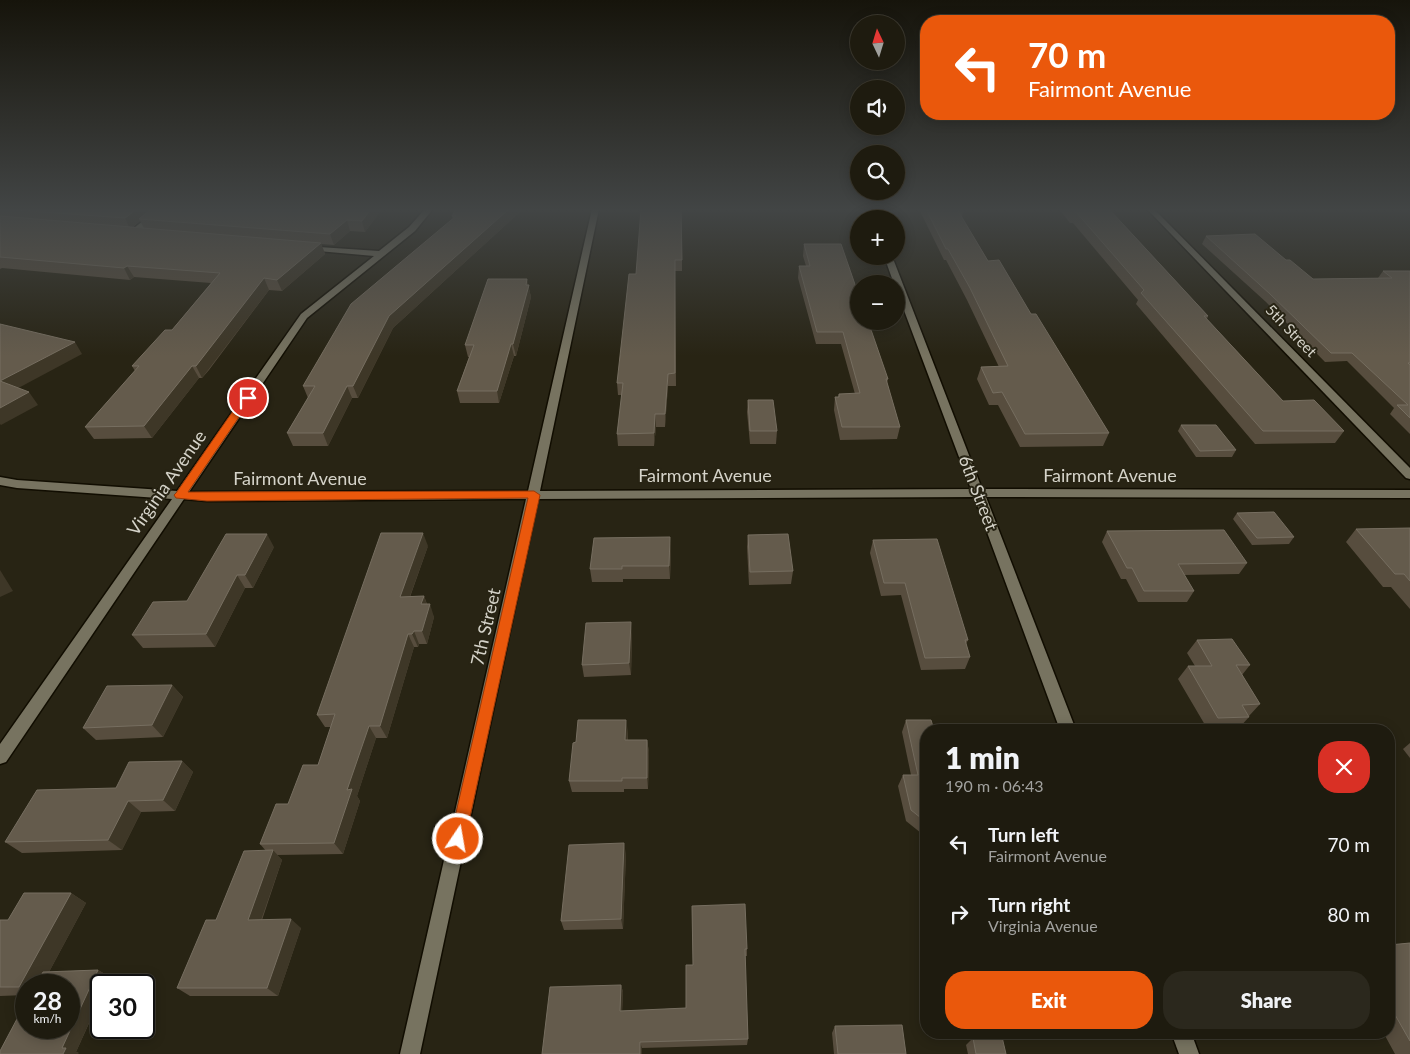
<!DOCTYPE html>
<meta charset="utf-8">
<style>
body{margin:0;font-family:Lato,sans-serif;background:#2b281d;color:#f1f3f6;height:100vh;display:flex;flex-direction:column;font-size:19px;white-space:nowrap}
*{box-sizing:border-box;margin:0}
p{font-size:16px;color:#a1a19e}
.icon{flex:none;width:28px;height:28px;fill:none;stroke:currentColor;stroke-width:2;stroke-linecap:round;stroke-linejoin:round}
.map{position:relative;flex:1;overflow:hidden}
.panel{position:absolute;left:920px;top:724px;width:475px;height:315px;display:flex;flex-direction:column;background:#1e1b0f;border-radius:20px;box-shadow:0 2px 12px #0003,0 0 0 1px #3c392f}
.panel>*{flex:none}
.top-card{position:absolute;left:920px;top:15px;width:475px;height:105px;border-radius:20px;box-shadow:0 2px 12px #0003,0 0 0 1px #3c392f;background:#ea580c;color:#fff;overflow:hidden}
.needle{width:32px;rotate:356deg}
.controls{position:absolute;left:850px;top:15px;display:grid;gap:10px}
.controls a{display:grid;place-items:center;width:55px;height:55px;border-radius:50%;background:#1e1b0f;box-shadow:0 2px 12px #0003,0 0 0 1px #3c392f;font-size:25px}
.speed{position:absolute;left:15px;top:974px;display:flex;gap:10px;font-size:25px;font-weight:700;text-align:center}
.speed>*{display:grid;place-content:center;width:65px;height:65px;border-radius:50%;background:#1e1b0f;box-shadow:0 2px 12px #0003,0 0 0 1px #3c392f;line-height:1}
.speed small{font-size:12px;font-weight:400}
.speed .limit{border:2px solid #111;border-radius:8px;background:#fff;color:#111}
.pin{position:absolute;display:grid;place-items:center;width:42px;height:42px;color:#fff;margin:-21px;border:2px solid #fff;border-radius:50%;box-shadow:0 1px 5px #0007}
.me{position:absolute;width:55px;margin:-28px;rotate:12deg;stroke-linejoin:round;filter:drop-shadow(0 0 4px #0008)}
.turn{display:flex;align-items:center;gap:18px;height:105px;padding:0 25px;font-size:22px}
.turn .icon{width:65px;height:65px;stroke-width:2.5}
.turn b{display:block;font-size:35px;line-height:42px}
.round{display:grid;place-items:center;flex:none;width:52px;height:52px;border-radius:20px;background:#2b281d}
.overview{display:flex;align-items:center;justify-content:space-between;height:85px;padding:0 25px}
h1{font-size:30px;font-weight:800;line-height:38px}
.button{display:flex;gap:10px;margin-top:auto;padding:10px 25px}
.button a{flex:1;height:58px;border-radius:20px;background:#ea580c;color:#fff;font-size:20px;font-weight:800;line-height:58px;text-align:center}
.button a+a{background:#2b281d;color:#f1f3f6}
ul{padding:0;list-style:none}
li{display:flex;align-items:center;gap:15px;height:70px;padding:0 25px}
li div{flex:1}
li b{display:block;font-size:19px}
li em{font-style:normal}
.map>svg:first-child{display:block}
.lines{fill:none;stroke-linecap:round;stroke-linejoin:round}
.minor-casing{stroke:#110d01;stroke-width:3}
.minor{fill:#777360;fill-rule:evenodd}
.wall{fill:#574d3e;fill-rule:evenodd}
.shaded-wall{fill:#3e3727}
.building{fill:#645b4c;stroke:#766e60}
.route{fill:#ea580c;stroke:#983908}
.labels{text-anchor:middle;stroke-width:4;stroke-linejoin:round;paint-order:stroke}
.far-street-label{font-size:15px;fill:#d5d3c9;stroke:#282414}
.street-label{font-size:18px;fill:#d5d3c9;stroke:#282414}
</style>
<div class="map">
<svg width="1410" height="1054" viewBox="0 0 1410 1054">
<rect width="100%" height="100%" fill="#282414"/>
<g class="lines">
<g class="minor-casing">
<g id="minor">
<path d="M158 209H166L135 236H129V232Z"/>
<path d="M425 209H433L415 231 307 318 189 492 528 491 592 209H599L540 491 971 489 896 289V284H894L884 256H892L982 489 1410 490V498L986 497 1076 730H1060L974 497 538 499 420 1054H400L526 499 207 501 184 499 6 762 0 764V744L172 499 17 488 0 485V477L17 480 177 491 301 314 374 256 307 250 303 248 304 246 379 251 409 227Z"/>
<path d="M866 209H873L878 219H870Z"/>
<path d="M1147 209H1154L1410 468V479L1406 478Z"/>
<path d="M1171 1032H1191L1199 1054H1179Z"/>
</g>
</g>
<use href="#minor" class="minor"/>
</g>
<g class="wall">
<path d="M0 209H382L365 232 350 231 334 245 321 244 325 254 282 291 269 290 209 370 202 378H199L152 438 94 439 85 427 135 371 132 366 172 330 211 283 134 277 130 280 2 268 0 269ZM140 221 144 228 133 227Z"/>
<path d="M523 209 393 328 358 398H352L328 446H293L287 433 308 398 303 386 453 219 452 216Z"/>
<path d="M682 209V271H675L676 386H668L665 427H656L654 446H618L617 434 622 395H618L617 383 636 274Z"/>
<path d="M919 209H964L962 217 988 261 1031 314 1109 433 1103 446 1020 447 998 405H989L977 379 981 367H999L967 300 946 260H944Z"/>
<path d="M1059 209H1109L1208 316 1207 319 1283 401 1344 431 1335 443 1255 444 1136 304 1138 300 1073 223H1070Z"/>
<path d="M1206 236 1286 260 1313 279 1378 278 1383 271H1410V434L1390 414 1394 408 1347 361 1325 362 1266 302 1202 244Z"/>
<path d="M804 244 888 379 887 383 900 427 897 439 840 440 834 410 835 397H838L839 394H855L841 344H816L798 278 799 266H806L803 256Z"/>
<path d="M528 285 531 297 516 356H514L499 403H460L457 391 469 357H468L465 345Z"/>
<path d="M748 400 777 431 776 444H750L747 412Z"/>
<path d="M1181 425 1236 450 1232 457H1196L1178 431Z"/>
<path d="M1237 513 1294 537 1289 544 1252 545 1233 519Z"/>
<path d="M1410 528V609L1391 587H1383L1346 542 1356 529Z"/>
<path d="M1107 531 1247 563 1239 574 1184 575 1194 591 1187 602H1138L1126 579H1121L1102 542Z"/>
<path d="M748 535 793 571 791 584 749 585 747 547Z"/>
<path d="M873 540 968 640 966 644 970 657 965 669 921 670 901 595 881 596 870 553Z"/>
<path d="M428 546 410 597 424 596 427 604 434 617 427 644H419L418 647H414L387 738H376L357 796 360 801 343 854 277 855 282 860 262 920 301 928 278 996H190L177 988 216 920 266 851 260 844 288 804 318 765 331 727H325L317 715Z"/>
<path d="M274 547 253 588H245L215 647 143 648 132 635Z"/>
<path d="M671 550 670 579H623V582H592L590 569Z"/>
<path d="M632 635 631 675 584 677 582 665Z"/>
<path d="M1197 640 1250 665 1242 675 1260 704 1249 716V717L1238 729 1208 730 1178 679 1188 666H1195L1187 653Z"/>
<path d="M172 685 183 697 163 737 96 740 83 728Z"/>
<path d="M906 720 926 730V837L906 821 898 786 903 775H911L902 732Z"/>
<path d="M628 732V740H647L649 752 648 789H624V792H572L569 781Z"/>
<path d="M1410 743V758L1403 749Z"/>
<path d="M182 761 193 772 175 811 141 812 122 850 22 853 5 842 116 788Z"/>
<path d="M626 854 623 929 564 930 561 921Z"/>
<path d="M71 893 86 903 49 972 98 970 110 977 76 1052 79 1053 0 1054 69 1028 26 985V995L0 996V920H8Z"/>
<path d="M692 906 747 949V956H745L748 1039 747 1045 642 1048V1054H542L621 985 623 992 622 1011 686 1008 693 965Z"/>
<path d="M1410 943V1054H1395L1383 1032H1389V945Z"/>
<path d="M835 1026 906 1054H834L832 1033Z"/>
<path d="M973 1038 1006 1054H968L966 1045Z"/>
</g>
<g class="shaded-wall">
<path d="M137 209H155L139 219 140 221 130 229 125 218Z"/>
<path d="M371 209H382L365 232 362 221Z"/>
<path d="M509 209H523L393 328 358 398 353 386 389 316Z"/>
<path d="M347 220 350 231 334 245 330 234Z"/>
<path d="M321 243 325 254 282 291 277 280Z"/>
<path d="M127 266 134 277 130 280 124 268Z"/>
<path d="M264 278 269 290 202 378 196 366Z"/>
<path d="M527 279 531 297 516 356 513 344Z"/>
<path d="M75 342 82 354 9 393 0 381Z"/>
<path d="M511 344 514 356 499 403 497 391Z"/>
<path d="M192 366 199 378 152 438 144 426Z"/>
<path d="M668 374V386L665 427V414Z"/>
<path d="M347 386 352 398 328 446 323 433Z"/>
<path d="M29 392 38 405 1 425 0 424V408Z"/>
<path d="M655 414 656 427 654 446V433Z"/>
<path d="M423 533 428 546 405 610 400 597Z"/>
<path d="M267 534 274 547 253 588 245 575Z"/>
<path d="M670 537 671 550 670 579 669 566Z"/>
<path d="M0 570 13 591 0 597Z"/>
<path d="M237 575 245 588 215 647 206 634Z"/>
<path d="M424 596 428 608 430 604 434 617 427 644 422 631 421 604Z"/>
<path d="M631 622 632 635 631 675 629 663Z"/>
<path d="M414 631 419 644 418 647 412 634Z"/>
<path d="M408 634 414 647 387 738 380 726Z"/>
<path d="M172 685 183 697 163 737 152 725Z"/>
<path d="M626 720 628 732 627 752 625 740Z"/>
<path d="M369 726 376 738 357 796 360 801 343 854 334 843 347 790Z"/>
<path d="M647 740 649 752 648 789 647 778Z"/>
<path d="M182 761 193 772 175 811 163 800Z"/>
<path d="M128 801 141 812 122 850 108 840Z"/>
<path d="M624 843 626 854 623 929 621 919Z"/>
<path d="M273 850 282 860 258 929 248 920Z"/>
<path d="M71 893 86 903 42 985H26V990L19 987Z"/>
<path d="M291 919 301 928 278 996 267 988Z"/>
<path d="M98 970 110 977 106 985H101V996L76 1052 79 1053 78 1054H63L62 1048Z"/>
<path d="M621 985 623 992 622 1017 620 1011Z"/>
<path d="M640 1042 642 1048V1054H640Z"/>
</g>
<g class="building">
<path d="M2 209H137L125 218Z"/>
<path d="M151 209H371L362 221 347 220 330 234 139 219Z"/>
<path d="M456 209H509L389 316 353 386H347L323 433H287L315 386H303L351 304 456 216H452Z"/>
<path d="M641 209H681L682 260H675V373L668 374 665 414H655L654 433 617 434 623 383H617L629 274H636Z"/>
<path d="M926 209H957L988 261 999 260 1031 314H1036L1109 433 1025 434 1002 392 993 393 981 367 1008 366 970 288 948 249H946Z"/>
<path d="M1071 209H1109L1208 316H1204L1283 401 1314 400 1344 431H1263L1141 293 1144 290 1076 212H1074Z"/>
<path d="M0 216 321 243 277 280 264 278 203 357 196 366H192L144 426 85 427 139 366H132L165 330H172L220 273 127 266 124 268 0 257Z"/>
<path d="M1255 234 1286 260H1290L1313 279 1392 278 1383 271H1410V363H1408L1410 365V418L1397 405H1408L1352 353H1331L1270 294 1206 236Z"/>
<path d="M804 244H841L859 296V321H868L888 379H886L900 427H842L835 397H839V394L860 393 843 332H817L799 266H810Z"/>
<path d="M488 279H527L526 285H529L513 344H511L497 391H457L474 345H465Z"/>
<path d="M0 324 75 342 0 381Z"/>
<path d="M0 381 29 392 0 408Z"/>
<path d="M748 400H773L777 431H750Z"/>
<path d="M1181 425H1216L1236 450 1200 451Z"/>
<path d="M1274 512 1294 537 1257 538 1237 513Z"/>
<path d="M1410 528V581L1404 574H1395L1356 529Z"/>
<path d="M1224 530 1247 563 1178 564 1194 591H1144L1132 568H1127L1107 531Z"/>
<path d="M381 533H423L400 597 424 596 421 604H430L422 631H414L412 634H408L380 726H369L347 790 352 789 334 843 260 844 276 804H288L303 765H318L335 714 317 715Z"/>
<path d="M226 534H267L245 575H237L206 634 132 635 153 602 187 601Z"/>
<path d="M788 534 793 571 750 572 748 535Z"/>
<path d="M670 537 669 566H622V569H590L594 538Z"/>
<path d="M937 539 968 640H965L970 657 925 658 905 583H884L873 540Z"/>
<path d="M631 622 629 663 582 665 586 623Z"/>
<path d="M1232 639 1250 665H1236L1260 704 1242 705 1249 717 1218 718 1188 666H1212L1197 640Z"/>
<path d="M172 685 152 725 83 728 107 686Z"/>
<path d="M578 720H626L625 740H647V778H622V781H569L573 743 576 742Z"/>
<path d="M906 720H931L934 730H926V822L911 810 903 775H918Z"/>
<path d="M182 761 163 800 128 801 108 840 5 842 37 790 116 788 129 762Z"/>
<path d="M624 843 621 919 561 921 569 845Z"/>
<path d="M273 850 248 920 291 919 267 988H177L206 920H216L244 851Z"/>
<path d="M24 893H71L19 987H0V920H8Z"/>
<path d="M745 904 747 949H745L748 1039 640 1042V1054H542L550 987 621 985 620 1011 686 1008V965H693L692 906Z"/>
<path d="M1410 943V1041L1390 1006H1389V945Z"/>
<path d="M98 970 62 1048H66L63 1054H0V1051L26 1002V1028H69V985H36L43 972Z"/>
<path d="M902 1025 906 1054H838L835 1026Z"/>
<path d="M1002 1037 1006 1054H976L973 1038Z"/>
</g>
<linearGradient id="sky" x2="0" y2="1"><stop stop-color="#16140b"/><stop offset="0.59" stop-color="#424545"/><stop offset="1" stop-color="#424545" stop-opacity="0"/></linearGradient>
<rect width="1410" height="356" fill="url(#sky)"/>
<path class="route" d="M244 395H251L252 398 188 492 534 491 540 495 464 845 458 847 452 845 450 839 528 498 207 501 176 498 174 495 176 493Z"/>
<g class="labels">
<g class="far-street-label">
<text transform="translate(1291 331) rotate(46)" y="5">5th Street</text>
</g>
<g class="street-label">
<text x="705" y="482">Fairmont Avenue</text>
<text x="1110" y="482">Fairmont Avenue</text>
<text x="300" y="485">Fairmont Avenue</text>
<text transform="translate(167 483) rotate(-55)" y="6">Virginia Avenue</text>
<text transform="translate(978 493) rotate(69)" y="6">6th Street</text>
<text transform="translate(486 627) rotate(-77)" y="6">7th Street</text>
</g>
</g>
</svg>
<div class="controls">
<a><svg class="needle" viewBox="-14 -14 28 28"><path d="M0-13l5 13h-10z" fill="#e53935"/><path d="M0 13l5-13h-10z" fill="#a1a19e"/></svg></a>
<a><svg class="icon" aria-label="sound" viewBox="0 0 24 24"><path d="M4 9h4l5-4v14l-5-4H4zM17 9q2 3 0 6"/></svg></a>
<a><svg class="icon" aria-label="search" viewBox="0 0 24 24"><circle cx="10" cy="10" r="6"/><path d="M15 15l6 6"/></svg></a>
<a>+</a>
<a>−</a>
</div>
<div class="speed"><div>28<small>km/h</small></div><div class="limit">30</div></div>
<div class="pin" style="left:248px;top:398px;background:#d93025"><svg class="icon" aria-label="arrive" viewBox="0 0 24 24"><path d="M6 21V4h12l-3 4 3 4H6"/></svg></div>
<svg class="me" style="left:458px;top:839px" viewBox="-20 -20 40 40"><circle r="17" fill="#ea580c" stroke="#fff" stroke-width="3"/><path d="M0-11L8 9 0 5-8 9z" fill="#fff"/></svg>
<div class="top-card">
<div class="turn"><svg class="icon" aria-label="left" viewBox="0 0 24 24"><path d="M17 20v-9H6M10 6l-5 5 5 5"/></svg><div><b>70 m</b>Fairmont Avenue</div></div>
</div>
<section class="panel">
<div class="overview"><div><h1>1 min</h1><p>190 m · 06:43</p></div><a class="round" style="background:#d93025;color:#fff"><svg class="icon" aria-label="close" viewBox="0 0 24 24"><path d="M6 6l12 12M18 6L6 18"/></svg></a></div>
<ul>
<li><svg class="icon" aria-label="left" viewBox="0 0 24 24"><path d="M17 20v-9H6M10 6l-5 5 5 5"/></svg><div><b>Turn left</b><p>Fairmont Avenue</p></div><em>70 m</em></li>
<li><svg class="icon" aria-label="right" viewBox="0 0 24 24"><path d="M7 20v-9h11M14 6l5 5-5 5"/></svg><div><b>Turn right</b><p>Virginia Avenue</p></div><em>80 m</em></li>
</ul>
<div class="button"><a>Exit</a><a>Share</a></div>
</section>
</div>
